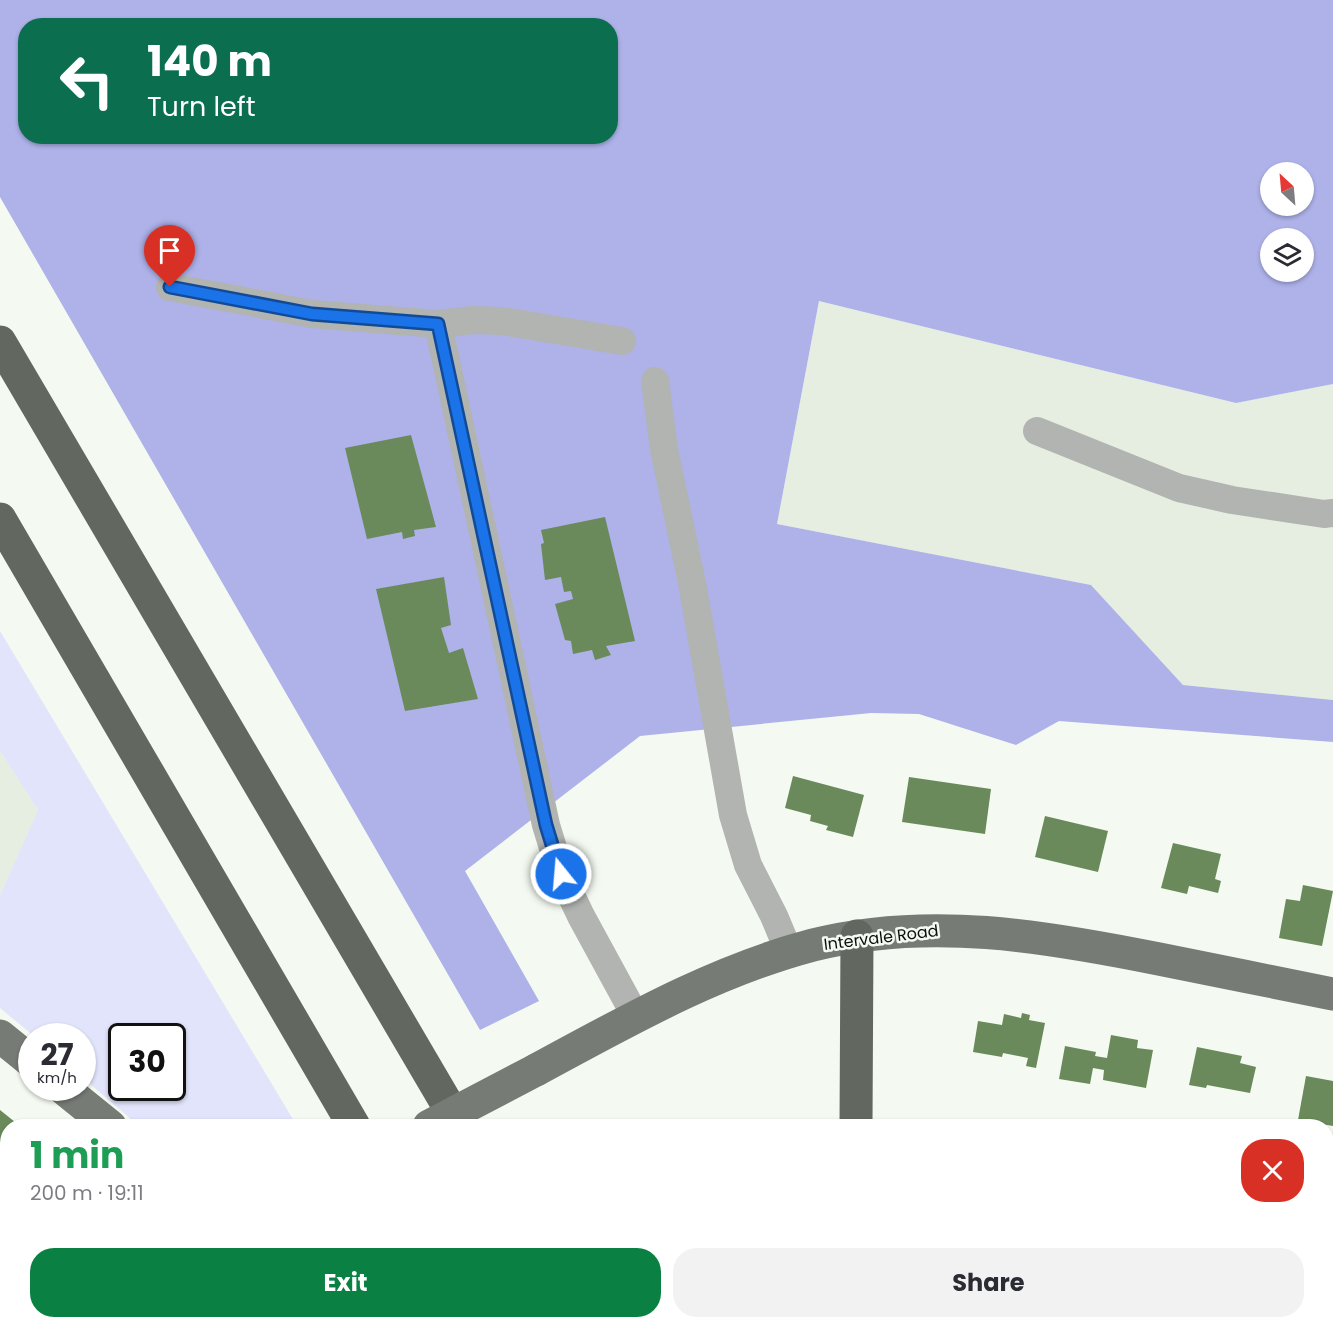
<!DOCTYPE html>
<meta charset="utf-8">
<style>
body{margin:0;font-family:Poppins,sans-serif;background:#f2f2f3;color:#2b2b33;height:100vh;display:flex;flex-direction:column;font-size:22px;white-space:nowrap}
*{box-sizing:border-box;margin:0}
p{font-size:20px;color:#7c7c81}
.icon{flex:none;width:33px;height:33px;fill:none;stroke:currentColor;stroke-width:2;stroke-linecap:round;stroke-linejoin:round}
.map{position:relative;flex:1;overflow:hidden}
.side{position:absolute;left:0px;top:1119px;width:1334px;height:210px;display:flex;flex-direction:column;background:#fff;border-radius:24px 24px 0 0;box-shadow:0 2px 4px #0004}
.side>*{flex:none}
.top-card{position:absolute;left:18px;top:18px;width:600px;height:126px;border-radius:24px;box-shadow:0 2px 4px #0004;background:#0b6e4f;color:#fff;overflow:hidden}
.needle{width:39px;rotate:334deg}
.controls{position:absolute;left:1260px;top:162px;display:grid;gap:12px}
.controls a{display:grid;place-items:center;width:54px;height:54px;border-radius:50%;background:#fff;box-shadow:0 2px 4px #0004;font-size:30px}
.speed{position:absolute;left:18px;top:1023px;display:flex;gap:12px;font-size:30px;font-weight:700;text-align:center}
.speed>*{display:grid;place-content:center;width:78px;height:78px;border-radius:50%;background:#fff;box-shadow:0 2px 4px #0004;line-height:1}
.speed small{font-size:15px;font-weight:400}
.speed .limit{border:3px solid #111;border-radius:9px;background:#fff;color:#111}
.pin{position:absolute;display:grid;place-items:center;width:51px;height:51px;color:#fff;margin:-62px -26px;border-radius:50% 50% 50% 0;rotate:-45deg;box-shadow:0 0 6px #0007}
.pin .icon{rotate:45deg}
.me{position:absolute;width:66px;margin:-33px;rotate:343deg;stroke-linejoin:round;filter:drop-shadow(0 0 4px #0008)}
.turn{display:flex;align-items:center;gap:21px;height:126px;padding:0 30px;font-size:27px}
.turn .icon{width:78px;height:78px;stroke-width:2.5}
.turn b{display:block;font-size:42px;line-height:51px}
.round{display:grid;place-items:center;flex:none;width:63px;height:63px;border-radius:24px;background:#f2f2f3}
.summary{display:flex;align-items:center;justify-content:space-between;height:102px;padding:0 30px}
h1{font-size:36px;font-weight:700;line-height:45px;color:#1e9e55}
.primary-button{display:flex;gap:12px;margin-top:auto;padding:12px 30px}
.primary-button a{flex:1;height:69px;border-radius:24px;background:#0b8043;color:#fff;font-size:24px;font-weight:700;line-height:69px;text-align:center}
.primary-button a+a{background:#f2f2f3;color:#2b2b33}
.map>svg:first-child{display:block}
.built{fill:#e5eee0}
.green{fill:#e1e4fb;fill-rule:evenodd}
.forest{fill:#aeb2e9;fill-rule:evenodd}
.building{fill:#6a8a5b}
.lines{fill:none;stroke-linecap:round;stroke-linejoin:round}
.minor{stroke:#b1b4b0;stroke-width:28}
.major{stroke:#777b75;stroke-width:33}
.highway{stroke:#626760;stroke-width:33}
.major-bridge{stroke:#777b75;stroke-width:33}
.route-casing{stroke:#114b97;stroke-width:15}
.route{stroke:#1a73e8;stroke-width:10}
.labels{text-anchor:middle;stroke-width:5;stroke-linejoin:round;paint-order:stroke}
.street-label{font-size:16px;fill:#0c0e0b;stroke:#f4faf1}
</style>
<div class="map">
<svg width="1333" height="1329" viewBox="0 0 1333 1329">
<rect width="100%" height="100%" fill="#f4faf1"/>
<g class="built">
<path d="M819 301 1236 403 1333 384V700L1183 685 1091 585 777 524Z"/>
<path d="M0 751 38 810 0 895Z"/>
</g>
<path class="green" d="M0 631 297 1126H139L83 1078 82 1036H34L0 1008V895L38 810 0 751ZM122 1036H172V1088H122Z"/>
<g class="forest">
<path d="M0 0H1333V384L1236 403 819 301 777 524 1091 585 1183 685 1333 700V742L1059 721 1016 745 919 714 871 713 640 736 465 871 539 1001 480 1030 0 197ZM26 26H610V136H26ZM1270 172H1304V206H1270ZM1270 238H1304V272H1270Z"/>
<rect x="873" y="1322" width="54" height="7"/>
</g>
<g class="building">
<path d="M411 435 436 527 414 530 415 536 403 539 402 532 367 539 345 448Z"/>
<path d="M605 517 635 641 606 646 611 655 595 660 592 650 573 654 571 641 565 640 555 604 573 599 571 591 564 592 561 577 545 580 541 544 544 543 541 530Z"/>
<path d="M444 577 451 625 441 628 449 653 463 648 478 699 405 711 376 589Z"/>
<path d="M793 776 864 795 853 837 826 830 828 826 810 821 811 815 785 808Z"/>
<path d="M909 777 991 789 985 834 902 822Z"/>
<path d="M1045 816 1108 831 1098 872 1035 857Z"/>
<path d="M1173 843 1221 854 1215 879 1221 881 1218 893 1189 886 1187 894 1161 888Z"/>
<path d="M1303 885 1333 891 1322 946 1279 938 1286 899 1300 901Z"/>
<path d="M1022 1013 1030 1015 1029 1020 1045 1023 1036 1068 1026 1066 1028 1058 1003 1053 1002 1057 973 1052 978 1021 1002 1025 1004 1014 1021 1018Z"/>
<path d="M1111 1035 1138 1040 1137 1048 1153 1050 1146 1088 1103 1080 1104 1070 1093 1068 1090 1084 1059 1079 1065 1046 1096 1052 1095 1056 1107 1058Z"/>
<path d="M1197 1047 1242 1056 1240 1063 1256 1067 1250 1093 1207 1085 1206 1088 1189 1085Z"/>
<path d="M1306 1076 1333 1081V1126L1298 1120Z"/>
<path d="M0 1110 20 1126H8V1195L0 1189Z"/>
<path d="M8 1203V1314L0 1319V1208Z"/>
<path d="M1326 1264 1333 1265V1296L1326 1295Z"/>
</g>
<g class="lines">
<g class="minor">
<path d="M170 287 312 314 438 324 473 320 502 321 622 341"/>
<path d="M438 324 546 825 561 874 581 916 636 1017"/>
<path d="M655 381 664 449 692 583 733 815 748 865 774 916 789 952"/>
<path d="M1037 431 1179 488 1232 500 1324 514 1333 513"/>
<path d="M136 1322 138 1329"/>
<path d="M14 1329 25 1322"/>
<path d="M87 1329 99 1322"/>
</g>
<g class="major">
<path d="M0 1036 32 1062"/>
<path d="M536 1070C625 1022 714 971 813 945 928 916 1045 936 1159 959 1217 971 1275 982 1333 994"/>
<path d="M63 1088 110 1126"/>
<path d="M268 1322 274 1329"/>
</g>
<g class="highway">
<path d="M0 342 460 1126"/>
<path d="M0 519 354 1126"/>
<path d="M856 1126 857 936"/>
<path d="M467 1322 471 1329"/>
<path d="M571 1322 576 1329"/>
<path d="M855 1329V1322"/>
</g>
<path class="major-bridge" d="M429 1126 536 1070"/>
</g>
<g class="lines">
<g class="route-casing">
<path id="route" d="M170 287 312 314 438 324 546 825 561 874"/>
</g>
<use href="#route" class="route"/>
</g>
<g class="labels">
<g class="street-label">
<text transform="translate(881 937) rotate(-7)" y="6">Intervale Road</text>
</g>
</g>
</svg>
<div class="controls">
<a><svg class="needle" viewBox="-14 -14 28 28"><path d="M0-13l5 13h-10z" fill="#e53935"/><path d="M0 13l5-13h-10z" fill="#7c7c81"/></svg></a>
<a><svg class="icon" aria-label="layers" viewBox="0 0 24 24"><path d="M12 4l9 5-9 5-9-5zM3 14l9 5 9-5"/></svg></a>
</div>
<div class="speed"><div>27<small>km/h</small></div><div class="limit">30</div></div>
<div class="pin" style="left:170px;top:287px;background:#d93025"><svg class="icon" aria-label="arrive" viewBox="0 0 24 24"><path d="M6 21V4h12l-3 4 3 4H6"/></svg></div>
<svg class="me" style="left:561px;top:874px" viewBox="-20 -20 40 40"><circle r="17" fill="#1a73e8" stroke="#fff" stroke-width="3"/><path d="M0-11L8 9 0 5-8 9z" fill="#fff"/></svg>
<div class="top-card">
<div class="turn"><svg class="icon" aria-label="left" viewBox="0 0 24 24"><path d="M17 20v-9H6M10 6l-5 5 5 5"/></svg><div><b>140 m</b>Turn left</div></div>
</div>
<section class="side">
<div class="summary"><div><h1>1 min</h1><p>200 m · 19:11</p></div><a class="round" style="background:#d93025;color:#fff"><svg class="icon" aria-label="close" viewBox="0 0 24 24"><path d="M6 6l12 12M18 6L6 18"/></svg></a></div>
<div class="primary-button"><a>Exit</a><a>Share</a></div>
</section>
</div>
